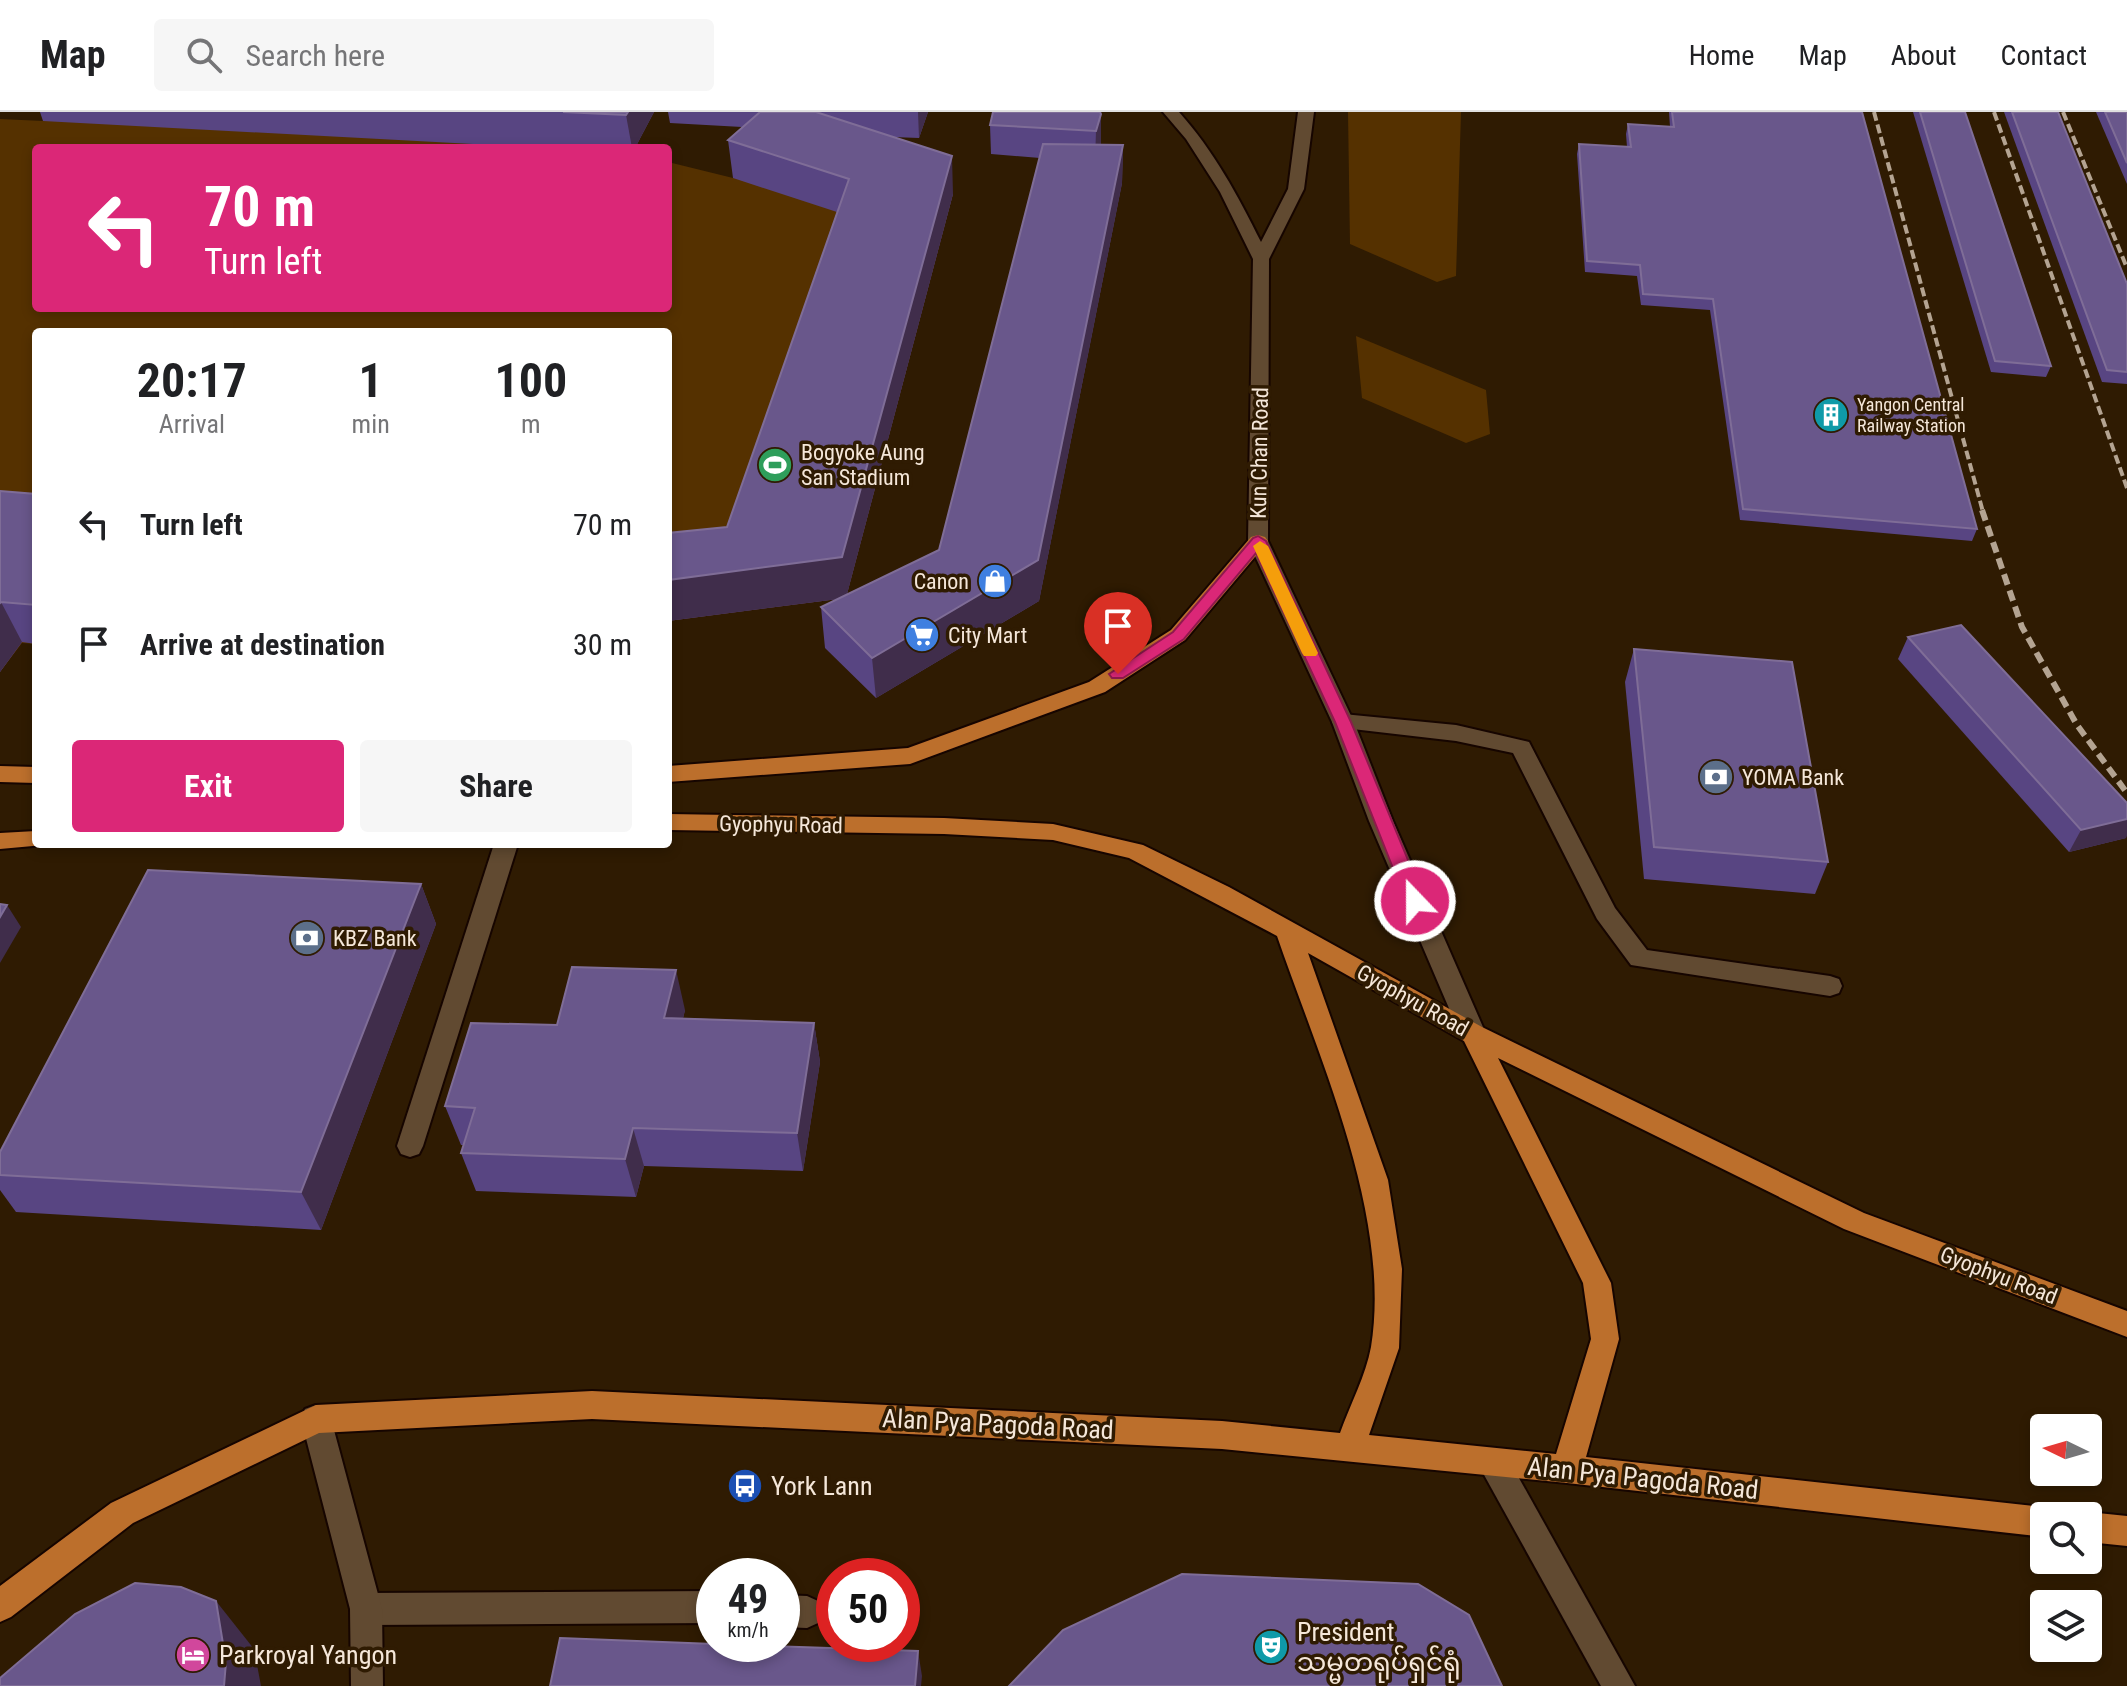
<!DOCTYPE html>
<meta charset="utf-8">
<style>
body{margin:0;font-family:"Roboto Condensed","Noto Sans Myanmar",sans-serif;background:#f6f6f6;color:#202124;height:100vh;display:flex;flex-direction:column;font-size:30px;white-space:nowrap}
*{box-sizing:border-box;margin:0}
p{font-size:26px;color:#757577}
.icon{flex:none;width:44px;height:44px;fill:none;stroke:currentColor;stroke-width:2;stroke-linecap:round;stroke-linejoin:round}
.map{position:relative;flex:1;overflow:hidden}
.details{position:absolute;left:32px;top:216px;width:640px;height:520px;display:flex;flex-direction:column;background:#fff;border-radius:8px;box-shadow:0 4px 12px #0003}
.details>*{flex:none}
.top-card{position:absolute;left:32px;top:32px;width:640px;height:168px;border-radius:8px;box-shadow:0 4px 12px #0003;background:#db2777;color:#fff;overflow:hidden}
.needle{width:52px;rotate:275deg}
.tools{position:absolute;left:2030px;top:1302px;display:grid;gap:16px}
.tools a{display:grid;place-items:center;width:72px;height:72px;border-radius:8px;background:#fff;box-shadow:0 4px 12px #0003;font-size:40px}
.speed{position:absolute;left:696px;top:1446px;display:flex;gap:16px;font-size:40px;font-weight:700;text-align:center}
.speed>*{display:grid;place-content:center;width:104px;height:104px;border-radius:50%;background:#fff;box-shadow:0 4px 12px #0003;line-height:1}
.speed small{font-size:20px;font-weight:400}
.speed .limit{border:12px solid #d22;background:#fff;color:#111}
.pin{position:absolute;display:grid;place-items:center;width:68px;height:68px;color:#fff;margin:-82px -34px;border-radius:50% 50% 50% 0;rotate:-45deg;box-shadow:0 0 8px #0007}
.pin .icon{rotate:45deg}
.me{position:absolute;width:88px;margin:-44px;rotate:338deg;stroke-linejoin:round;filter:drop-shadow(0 0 6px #0008)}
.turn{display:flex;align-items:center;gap:28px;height:168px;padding:0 40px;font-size:36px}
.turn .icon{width:104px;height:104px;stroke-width:2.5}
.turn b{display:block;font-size:56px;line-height:68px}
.eta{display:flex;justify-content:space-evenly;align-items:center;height:136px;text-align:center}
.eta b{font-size:48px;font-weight:700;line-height:56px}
.cta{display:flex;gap:16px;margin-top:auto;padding:16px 40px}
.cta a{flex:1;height:92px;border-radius:8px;background:#db2777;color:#fff;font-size:32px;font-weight:700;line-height:92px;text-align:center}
.cta a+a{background:#f6f6f6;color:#202124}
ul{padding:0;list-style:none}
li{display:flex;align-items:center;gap:24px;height:120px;padding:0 40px}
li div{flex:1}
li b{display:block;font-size:30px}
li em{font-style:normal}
header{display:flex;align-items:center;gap:48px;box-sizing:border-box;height:112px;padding:0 40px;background:#fff;border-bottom:2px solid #e0e0e0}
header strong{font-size:38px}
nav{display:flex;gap:44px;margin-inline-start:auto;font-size:28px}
.search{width:560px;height:72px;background:#f6f6f6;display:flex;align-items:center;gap:20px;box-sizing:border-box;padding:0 28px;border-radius:8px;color:#757577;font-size:30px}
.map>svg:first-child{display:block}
.green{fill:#553100}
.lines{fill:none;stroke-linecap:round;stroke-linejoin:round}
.lane-casing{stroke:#160500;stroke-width:4}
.street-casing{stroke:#160500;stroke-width:4}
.secondary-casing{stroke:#160500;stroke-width:4}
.primary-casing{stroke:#160500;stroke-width:4}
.lane{fill:#614a31;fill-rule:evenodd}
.street{fill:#614a31;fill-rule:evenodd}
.secondary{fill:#614a31;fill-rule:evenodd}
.primary{fill:#bc6f2c;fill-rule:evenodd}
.rail-far1{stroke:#b4a492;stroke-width:4;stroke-dasharray:9 4;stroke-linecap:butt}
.rail{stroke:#b4a492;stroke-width:6;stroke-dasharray:11 6;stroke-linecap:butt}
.wall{fill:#584582}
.shaded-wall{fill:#402d4b}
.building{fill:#69578b;stroke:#7f6d97;stroke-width:2}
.route{fill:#db2777;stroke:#8e194d;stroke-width:2}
.slow{fill:#f59e0b}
.labels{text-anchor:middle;stroke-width:7;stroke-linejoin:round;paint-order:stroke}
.far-poi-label{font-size:18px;fill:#f5e7d9;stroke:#2f1b02;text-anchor:start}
.poi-label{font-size:22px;fill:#f5e7d9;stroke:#2f1b02;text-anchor:start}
.street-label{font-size:22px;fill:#f5e7d9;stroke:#2f1b02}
.near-street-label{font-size:26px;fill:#f5e7d9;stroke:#2f1b02}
.near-poi-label{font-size:26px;fill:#f5e7d9;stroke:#2f1b02;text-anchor:start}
</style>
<header>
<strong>Map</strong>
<div class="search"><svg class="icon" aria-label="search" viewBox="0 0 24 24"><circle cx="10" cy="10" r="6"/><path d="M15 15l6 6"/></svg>Search here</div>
<nav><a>Home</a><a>Map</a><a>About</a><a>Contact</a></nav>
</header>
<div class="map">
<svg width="2127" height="1574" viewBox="0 0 2127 1574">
<rect width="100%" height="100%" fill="#2f1b02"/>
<g class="green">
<path d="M52 0 635 36H36V196H668V50L733 66 779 24 953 82 846 486 668 509V220H36V532L22 531 0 560V7L43 9Z"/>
<path d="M1348 0H1461L1456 164 1437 170 1350 132Z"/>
<path d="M1356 224 1486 278 1490 322 1466 331 1362 286Z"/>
</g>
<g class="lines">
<g class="lane-casing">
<g id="lane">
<path d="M1343 602 1456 613 1529 630 1615 796 1647 838 1830 864 1839 867 1842 874 1839 881 1830 884 1631 853 1597 807 1513 641 1456 629 1335 615 1332 610 1335 605Z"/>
<path d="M714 1479V1511L366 1513 355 1508 350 1497 355 1486 366 1481Z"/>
<path d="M782 1483 807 1484 818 1489 823 1500 818 1511 807 1516 782 1515Z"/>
</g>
</g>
<g class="street-casing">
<g id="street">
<path d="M494 732H518L423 1034 419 1042 410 1045 401 1042 397 1034Z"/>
<path d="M316 1293 327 1297 331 1307 382 1497 383 1574H351L350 1497 301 1307 305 1297Z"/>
<path d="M1494 1337 1505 1341 1635 1574H1601L1483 1361 1479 1351 1483 1341Z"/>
</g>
</g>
<g class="secondary-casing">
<path id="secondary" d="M1163 0H1179C1214 39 1238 84 1261 130L1288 77 1298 0H1314L1304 77 1269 147 1268 429 1354 610 1393 709 1486 922 1482 929 1473 932 1464 929 1460 922 1369 709 1332 610 1248 429 1253 147 1220 80 1186 27Z"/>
</g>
<g class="primary-casing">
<g id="primary">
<path d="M1258 423 1265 425 1268 429 1265 433 1185 528 1105 580 910 652 668 670V654L908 636 1089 570 1171 518 1251 425Z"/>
<path d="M0 654 36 655V671L0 670Z"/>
<path d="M668 702 944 706 1053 712 1143 733 1229 775 1482 915 1864 1101 2127 1199V1225L1844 1117 1498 946 1611 1171 1619 1227 1586 1345 2044 1395 2055 1400 2057 1404H2044V1425L1567 1371 1222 1337 592 1307 319 1321 133 1411 11 1505 0 1510V1474L111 1391 316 1293 592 1279 1222 1309 1340 1321C1350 1293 1366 1263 1371 1235 1392 1105 1319 946 1277 824L1129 746 1053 728 944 722 668 718ZM1308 841 1464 929 1583 1171 1591 1227 1556 1342 1369 1323 1399 1236 1402 1157 1388 1068Z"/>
<path d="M36 719V732L44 733 0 737V721Z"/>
<path d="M2088 1400 2127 1404V1434L2088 1430V1404H2078Z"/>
</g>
</g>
<use href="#lane" class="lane"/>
<use href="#street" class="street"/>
<use href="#secondary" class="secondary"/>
<use href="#primary" class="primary"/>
<g class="rail-far1">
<path d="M1874 0 1983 400"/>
<path d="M1994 0 2127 376"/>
<path d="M2063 0 2127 156"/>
</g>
<path class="rail" d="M1982 398 2022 515 2077 613 2127 681"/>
</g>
<g class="wall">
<path d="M40 0H654L635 36H546L43 9Z"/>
<path d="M668 0H928L919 26 892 25 953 82 847 482 939 438 1040 46 991 42 990 13 1100 0V33H1123L1122 71 1039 489 876 586 825 536 821 495 838 487 668 509V421L727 415 837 100 733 66 728 28 742 15 670 11Z"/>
<path d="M1669 0H1862L1977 417 1972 429 1740 408 1710 198 1641 193 1637 164 1585 160 1577 42 1579 32 1627 35 1626 22 1628 12 1670 15Z"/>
<path d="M1913 0H1965L2051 254 2046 265 1991 260Z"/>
<path d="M2004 0H2058L2127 172V272L2102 270Z"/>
<path d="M2096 0H2127V72Z"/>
<path d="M0 379 36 382V532L22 530 0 560Z"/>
<path d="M1908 525 2126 726 2069 740 1898 547Z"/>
<path d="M1634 537 1828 750 1815 782 1644 767 1625 570Z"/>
<path d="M421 772 436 812 321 1118 16 1100 0 1078V1040Z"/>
<path d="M685 898 683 906 814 911 820 950 803 1059 644 1054 636 1085 476 1079 461 1041 464 1033H461L445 994Z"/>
</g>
<g class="shaded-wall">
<path d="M628 0H654L635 36H632L626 3Z"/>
<path d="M918 0H928L919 26Z"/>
<path d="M1101 2V32L1095 49 1096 19Z"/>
<path d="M1123 33 1122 71 1039 489 876 586 872 546 1038 448Z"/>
<path d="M952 44 953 82 846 486 668 509V468L842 445Z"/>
<path d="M1 490 22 530 0 560V491Z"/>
<path d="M2127 707V724L2126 726 2069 740 2081 718Z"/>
<path d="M421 772 436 812 321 1118 301 1080Z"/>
<path d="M7 793 21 815 0 851V805Z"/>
<path d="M676 858 685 898 674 945 664 906Z"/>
<path d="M814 911 820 950 803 1059 797 1021Z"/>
<path d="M633 1016 644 1054 636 1085 625 1047Z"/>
<path d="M216 1489 254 1537 261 1574H224Z"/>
<path d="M918 1539 922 1564 921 1574H915Z"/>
</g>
<g class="building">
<path d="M563 0H628L626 3Z"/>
<path d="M760 0H816L952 44 842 445 668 468V421L727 415 849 67 728 28Z"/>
<path d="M993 0H1100L1101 2 1096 19 990 13Z"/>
<path d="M1672 0H1862L1977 417 1743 397 1713 187 1643 182 1640 153 1587 149 1579 32 1631 35 1628 12 1674 15Z"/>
<path d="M1920 0H1965L2051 254 1995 249Z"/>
<path d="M2012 0H2058L2127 172V260L2107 258Z"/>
<path d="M2105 0H2127V51Z"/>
<path d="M1043 32 1123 33 1038 448 872 546 821 495 939 438Z"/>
<path d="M0 379 36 382V493L1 490 0 491Z"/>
<path d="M1961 513 2127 691V707L2081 718 1908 525Z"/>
<path d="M1634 537 1792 550 1828 750 1654 735Z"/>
<path d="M148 758 421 772 301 1080 0 1063V1040Z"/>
<path d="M0 792 7 793 0 805Z"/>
<path d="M572 855 676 858 664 906 814 911 797 1021 633 1016 625 1047 461 1041 475 996 445 994 471 911 557 913Z"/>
<path d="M1182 1462 1418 1472 1469 1503 1502 1574H1009L1063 1518Z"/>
<path d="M135 1471 181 1475 216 1489 226 1550 224 1574H0V1566L75 1502Z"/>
<path d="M560 1526 714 1532 918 1539 915 1574H550Z"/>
</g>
<path class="route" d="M1258 424 1266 429 1351 610 1425 789 1422 794 1415 796 1406 789 1335 610 1256 441 1184 527 1123 566H1112L1109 562 1173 520 1253 426Z"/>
<path class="slow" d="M1260 429 1268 434 1318 541 1316 544H1304L1302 541 1253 434Z"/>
<defs>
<g id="building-disc" transform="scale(1.8)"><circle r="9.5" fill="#0f9aa8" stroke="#2f1b02"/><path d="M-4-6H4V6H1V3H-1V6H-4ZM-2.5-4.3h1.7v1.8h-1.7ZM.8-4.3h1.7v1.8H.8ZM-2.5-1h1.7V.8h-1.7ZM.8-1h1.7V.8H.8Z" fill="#fff"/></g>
<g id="stadium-disc" transform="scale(1.8)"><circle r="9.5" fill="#2e9e5b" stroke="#2f1b02"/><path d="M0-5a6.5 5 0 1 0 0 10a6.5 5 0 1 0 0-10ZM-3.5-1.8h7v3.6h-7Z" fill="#fff"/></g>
<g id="shop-disc" transform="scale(1.8)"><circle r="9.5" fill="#3f7fe0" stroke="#2f1b02"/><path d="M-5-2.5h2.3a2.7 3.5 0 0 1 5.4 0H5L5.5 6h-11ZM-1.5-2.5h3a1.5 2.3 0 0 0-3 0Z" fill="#fff"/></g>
<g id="supermarket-disc" transform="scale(1.8)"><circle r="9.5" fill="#3f7fe0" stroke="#2f1b02"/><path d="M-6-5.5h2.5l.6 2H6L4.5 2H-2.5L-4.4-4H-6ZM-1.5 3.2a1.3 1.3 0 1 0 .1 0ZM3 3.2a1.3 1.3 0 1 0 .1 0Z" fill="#fff"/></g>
<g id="bank-disc" transform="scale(1.8)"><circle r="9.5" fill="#5c6f8a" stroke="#2f1b02"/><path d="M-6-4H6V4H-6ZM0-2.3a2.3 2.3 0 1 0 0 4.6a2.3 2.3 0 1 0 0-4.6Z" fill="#fff"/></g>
<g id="bus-disc" transform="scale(1.8)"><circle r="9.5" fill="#1a4fb4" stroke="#2f1b02"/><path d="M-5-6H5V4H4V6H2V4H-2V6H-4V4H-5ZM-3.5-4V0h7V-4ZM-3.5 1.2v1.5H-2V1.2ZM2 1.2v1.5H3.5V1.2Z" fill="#fff"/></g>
<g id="theatre-disc" transform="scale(1.8)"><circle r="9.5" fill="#0f9aa8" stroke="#2f1b02"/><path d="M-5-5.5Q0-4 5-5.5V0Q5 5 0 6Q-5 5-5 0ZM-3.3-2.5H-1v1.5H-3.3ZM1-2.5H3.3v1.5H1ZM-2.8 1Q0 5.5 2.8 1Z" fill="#fff"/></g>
<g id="hotel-disc" transform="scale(1.8)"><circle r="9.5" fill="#d1479c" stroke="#2f1b02"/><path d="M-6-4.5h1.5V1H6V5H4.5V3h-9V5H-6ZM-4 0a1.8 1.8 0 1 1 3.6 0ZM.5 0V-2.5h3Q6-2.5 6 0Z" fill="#fff"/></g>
</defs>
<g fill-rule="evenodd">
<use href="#building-disc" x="1831" y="303"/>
<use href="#stadium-disc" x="775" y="353"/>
<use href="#shop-disc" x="995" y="469"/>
<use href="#supermarket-disc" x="922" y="523"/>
<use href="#bank-disc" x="1716" y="665"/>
<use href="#bank-disc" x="307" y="826"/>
<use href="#bus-disc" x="745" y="1374"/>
<use href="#theatre-disc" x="1271" y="1535"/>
<use href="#hotel-disc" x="193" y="1543"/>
</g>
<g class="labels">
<g class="far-poi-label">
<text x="1857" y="299">Yangon Central<tspan x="1857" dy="21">Railway Station</tspan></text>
</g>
<g class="poi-label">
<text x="801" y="348">Bogyoke Aung<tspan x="801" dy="25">San Stadium</tspan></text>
<text x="969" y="477" text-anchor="end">Canon</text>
<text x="948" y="531">City Mart</text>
<text x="1742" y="673">YOMA Bank</text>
<text x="333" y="834">KBZ Bank</text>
</g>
<g class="street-label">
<text transform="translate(1259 341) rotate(-89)" y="8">Kun Chan Road</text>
<text transform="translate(781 712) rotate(1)" y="8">Gyophyu Road</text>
<text transform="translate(1413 888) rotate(29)" y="8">Gyophyu Road</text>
<text transform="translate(1999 1163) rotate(21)" y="8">Gyophyu Road</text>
</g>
<g class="near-street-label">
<text transform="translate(998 1312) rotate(3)" y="9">Alan Pya Pagoda Road</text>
<text transform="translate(1643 1366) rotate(6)" y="9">Alan Pya Pagoda Road</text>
</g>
<g class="near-poi-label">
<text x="771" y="1383">York Lann</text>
<text x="1297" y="1529">President<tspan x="1297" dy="30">သမ္မတရုပ်ရှင်ရုံ</tspan></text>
<text x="219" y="1552">Parkroyal Yangon</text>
</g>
</g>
</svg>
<div class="tools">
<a><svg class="needle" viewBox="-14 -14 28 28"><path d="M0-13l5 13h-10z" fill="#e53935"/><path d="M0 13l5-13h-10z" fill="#757577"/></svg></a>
<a><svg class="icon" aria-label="search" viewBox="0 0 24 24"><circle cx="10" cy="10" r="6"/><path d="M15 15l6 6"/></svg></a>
<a><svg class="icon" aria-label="layers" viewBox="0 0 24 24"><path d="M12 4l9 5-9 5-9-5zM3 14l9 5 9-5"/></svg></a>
</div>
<div class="speed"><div>49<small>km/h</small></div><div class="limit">50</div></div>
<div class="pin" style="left:1118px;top:562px;background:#d93025"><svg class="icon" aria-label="arrive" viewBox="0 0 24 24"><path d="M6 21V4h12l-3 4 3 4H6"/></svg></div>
<svg class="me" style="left:1415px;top:789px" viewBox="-20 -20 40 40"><circle r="17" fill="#db2777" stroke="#fff" stroke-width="3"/><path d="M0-11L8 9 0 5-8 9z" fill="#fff"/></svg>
<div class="top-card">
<div class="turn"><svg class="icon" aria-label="left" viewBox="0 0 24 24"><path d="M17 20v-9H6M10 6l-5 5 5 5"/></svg><div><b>70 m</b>Turn left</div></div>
</div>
<section class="details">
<div class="eta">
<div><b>20:17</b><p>Arrival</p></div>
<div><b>1</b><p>min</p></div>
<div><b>100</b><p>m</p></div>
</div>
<ul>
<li><svg class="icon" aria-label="left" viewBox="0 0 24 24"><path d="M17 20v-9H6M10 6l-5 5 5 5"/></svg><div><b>Turn left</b></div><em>70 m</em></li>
<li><svg class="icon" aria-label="arrive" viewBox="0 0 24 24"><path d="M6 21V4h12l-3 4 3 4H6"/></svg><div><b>Arrive at destination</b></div><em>30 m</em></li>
</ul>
<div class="cta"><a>Exit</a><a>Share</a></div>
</section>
</div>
